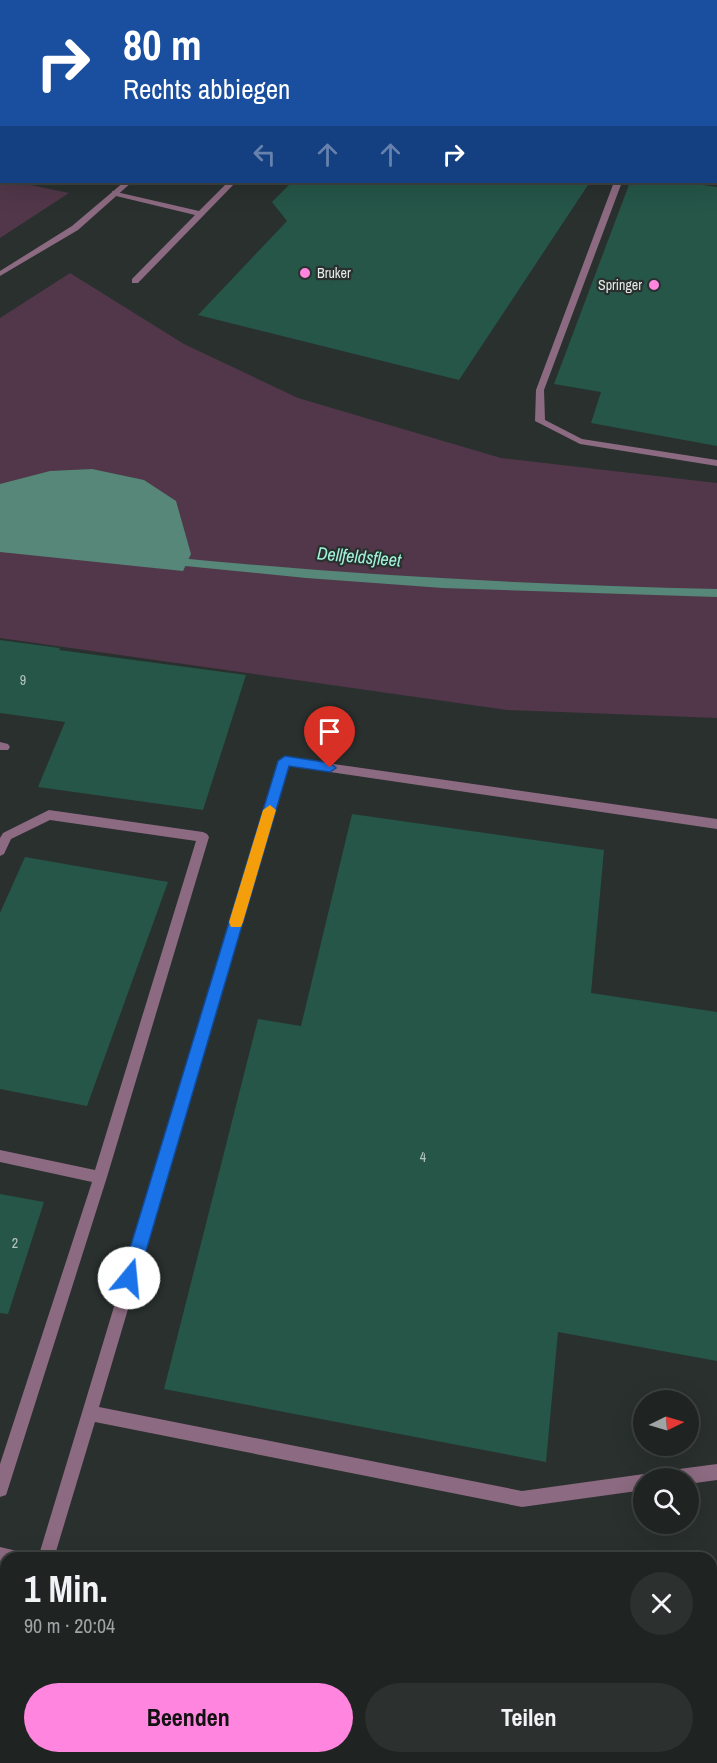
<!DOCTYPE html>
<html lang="de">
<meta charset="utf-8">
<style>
body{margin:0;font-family:"Archivo Narrow",sans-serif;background:#2c302f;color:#f1f3f6;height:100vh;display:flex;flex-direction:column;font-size:22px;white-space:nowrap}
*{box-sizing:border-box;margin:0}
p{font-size:20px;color:#a1a4a5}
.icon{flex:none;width:33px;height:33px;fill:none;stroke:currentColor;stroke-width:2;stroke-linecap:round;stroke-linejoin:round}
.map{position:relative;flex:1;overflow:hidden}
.side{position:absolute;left:0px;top:1552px;width:717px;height:212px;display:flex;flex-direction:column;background:#1f2422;border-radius:18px 18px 0 0;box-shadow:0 6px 24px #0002,0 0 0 2px #3c4140}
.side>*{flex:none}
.top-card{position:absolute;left:0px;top:0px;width:717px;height:183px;box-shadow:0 6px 24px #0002,0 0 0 2px #3c4140;background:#1a4fa0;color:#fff;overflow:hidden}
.needle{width:39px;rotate:85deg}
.fabs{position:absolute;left:633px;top:1390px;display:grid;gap:12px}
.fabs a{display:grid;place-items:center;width:66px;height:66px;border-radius:50%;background:#1f2422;box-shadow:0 6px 24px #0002,0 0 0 2px #3c4140;font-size:30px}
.pin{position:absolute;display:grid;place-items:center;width:51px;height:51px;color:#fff;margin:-62px -26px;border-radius:50% 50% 50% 0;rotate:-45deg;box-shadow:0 0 6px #0007}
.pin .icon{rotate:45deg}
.me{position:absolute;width:66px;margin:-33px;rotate:17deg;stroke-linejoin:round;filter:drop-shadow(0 0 4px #0008)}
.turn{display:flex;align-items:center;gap:21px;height:126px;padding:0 24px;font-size:27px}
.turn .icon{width:78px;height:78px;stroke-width:2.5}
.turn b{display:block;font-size:42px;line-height:51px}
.lanes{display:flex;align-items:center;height:57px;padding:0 24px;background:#0003;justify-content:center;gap:30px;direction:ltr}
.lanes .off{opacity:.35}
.round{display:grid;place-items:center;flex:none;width:63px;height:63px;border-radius:32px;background:#2c302f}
.headline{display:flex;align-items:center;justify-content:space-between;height:102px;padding:0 24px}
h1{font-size:36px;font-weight:700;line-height:45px}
.cta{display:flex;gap:12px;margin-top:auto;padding:12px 24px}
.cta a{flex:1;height:69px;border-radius:36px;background:#ff85df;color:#111;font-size:24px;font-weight:700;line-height:69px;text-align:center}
.cta a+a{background:#2c302f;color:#f1f3f6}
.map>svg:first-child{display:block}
.green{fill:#513749}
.water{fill:#568778}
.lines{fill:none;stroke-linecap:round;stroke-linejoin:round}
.stream{fill:#568778;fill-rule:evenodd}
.building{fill:#255648}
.lane{fill:#8c6a81;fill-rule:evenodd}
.street{fill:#8c6a81;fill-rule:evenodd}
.route{fill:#1a73e8;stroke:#114b97;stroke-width:1.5}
.slow{fill:#f59e0b}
.poi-dot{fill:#ff85df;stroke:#29302e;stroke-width:2}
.labels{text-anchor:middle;stroke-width:4.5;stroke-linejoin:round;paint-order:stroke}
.far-poi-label{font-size:14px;fill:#e5eae8;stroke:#29302e;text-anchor:start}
.number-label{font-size:14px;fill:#b5c5c0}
.water-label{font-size:18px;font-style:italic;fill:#a1f4da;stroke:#29302e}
</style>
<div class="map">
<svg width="717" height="1763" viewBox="0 0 717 1763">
<rect width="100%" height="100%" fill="#29302e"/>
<g class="green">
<path d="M0 178 2 182H16L69 193 0 238Z"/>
<path d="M70 273 184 344 298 398 501 458 717 483V718L507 710 0 638V318Z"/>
</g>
<path class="water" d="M92 469 144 480 176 501 191 554 183 571 0 552V484L50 471Z"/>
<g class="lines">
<path class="stream" d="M169 557C351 575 534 585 717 589V597L443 588 306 578 165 564 163 561Z"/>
</g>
<g class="building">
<path d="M292 182H590L459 380 198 315 287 221 272 202Z"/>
<path d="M630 182H681L717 187V446L591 423 601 392 554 384Z"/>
<path d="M0 640 60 648 59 650 246 675 203 810 38 787 65 722 0 713Z"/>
<path d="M352 814 604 850 591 993 717 1012V1361L558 1332 546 1462 164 1389 258 1019 301 1026Z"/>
<path d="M25 857 168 882 87 1106 0 1089V913Z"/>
<path d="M0 1194 44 1202 8 1314 0 1313Z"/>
</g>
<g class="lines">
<g class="lane">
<path d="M117 0 131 2H118Z"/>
<path d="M362 0 376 2H363Z"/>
<path d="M413 0 428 2H414Z"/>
<path d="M436 0H444L434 2Z"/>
<path d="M465 0 479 2H466Z"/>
<path d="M594 0H600L593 2Z"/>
<path d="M699 0H713L717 2 716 4V2Z"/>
<rect x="0" y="29" width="2" height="4"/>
<rect x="716" y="169" width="1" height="5"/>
<path d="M228 182H236L138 283H132V279L195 215 112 195V191L199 211Z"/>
<path d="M614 182H622L544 390 545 420 582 439 717 460V466L580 444 535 421 536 390Z"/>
<path d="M0 742 8 744 10 747 8 750H0Z"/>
<path d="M285 757 717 819V829L289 766 99 1407 522 1491 644 1474 651 1479H644V1490L522 1507 95 1422 54 1558H38L279 761Z"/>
<path d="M49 810 203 832 207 834 209 837 107 1177 8 1489 6 1495 0 1497V1464L92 1182 0 1162V1150L95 1170 196 841 50 820 11 839 4 854 0 856V838L3 833Z"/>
<path d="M717 1464V1480L688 1484V1479H656L658 1473 664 1471Z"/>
</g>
<g class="street">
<path d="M325 0H331L324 2Z"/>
<rect x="716" y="141" width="1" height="4"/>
<path d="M124 182H132L78 230 0 276V271L72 226Z"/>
<path d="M0 1547 21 1552 23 1558H6V1564L0 1563Z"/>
<path d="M711 1667 717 1668V1686L711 1685Z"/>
</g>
</g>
<path class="route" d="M285 756 330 763 336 768 330 772 289 766 138 1278 135 1283 129 1286 124 1283 121 1278 278 761Z"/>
<path class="slow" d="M270 805 276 810 243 922 241 927H231L229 922 263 810Z"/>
<g class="poi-dot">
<circle cx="305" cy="273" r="6"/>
<circle cx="654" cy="285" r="6"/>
</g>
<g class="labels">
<g class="far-poi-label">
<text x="317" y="278">Bruker</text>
<text x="642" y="290" text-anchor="end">Springer</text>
</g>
<g class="number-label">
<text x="23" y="685">9</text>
<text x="423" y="1162">4</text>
<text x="15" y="1248">2</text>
</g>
<g class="water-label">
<text transform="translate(359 557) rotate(5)" y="6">Dellfeldsfleet</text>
</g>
</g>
</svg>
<div class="fabs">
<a><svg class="needle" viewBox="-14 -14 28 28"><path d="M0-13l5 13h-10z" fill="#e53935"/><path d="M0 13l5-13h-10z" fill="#a1a4a5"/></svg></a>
<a><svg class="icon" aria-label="search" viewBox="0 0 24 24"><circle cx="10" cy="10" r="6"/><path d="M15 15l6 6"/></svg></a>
</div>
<div class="pin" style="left:330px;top:768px;background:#d93025"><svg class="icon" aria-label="arrive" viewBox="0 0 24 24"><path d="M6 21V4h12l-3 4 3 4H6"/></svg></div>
<svg class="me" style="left:129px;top:1278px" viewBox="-20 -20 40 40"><circle r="19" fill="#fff"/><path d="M0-13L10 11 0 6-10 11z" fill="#1a73e8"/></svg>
<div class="top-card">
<div class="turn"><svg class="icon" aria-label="right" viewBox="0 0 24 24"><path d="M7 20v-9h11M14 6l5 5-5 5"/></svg><div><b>80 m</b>Rechts abbiegen</div></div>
<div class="lanes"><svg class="icon off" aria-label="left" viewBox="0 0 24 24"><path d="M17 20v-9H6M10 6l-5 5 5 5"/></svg><svg class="icon off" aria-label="ahead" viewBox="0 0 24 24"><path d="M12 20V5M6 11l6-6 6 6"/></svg><svg class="icon off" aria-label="ahead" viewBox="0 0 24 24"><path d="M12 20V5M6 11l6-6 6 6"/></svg><svg class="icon" aria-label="right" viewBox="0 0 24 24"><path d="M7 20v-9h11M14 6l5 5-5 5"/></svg></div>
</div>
<section class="side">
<div class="headline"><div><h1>1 Min.</h1><p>90 m · 20:04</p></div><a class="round"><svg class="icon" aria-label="close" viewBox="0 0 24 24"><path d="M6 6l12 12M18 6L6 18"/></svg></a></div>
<div class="cta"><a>Beenden</a><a>Teilen</a></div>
</section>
</div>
